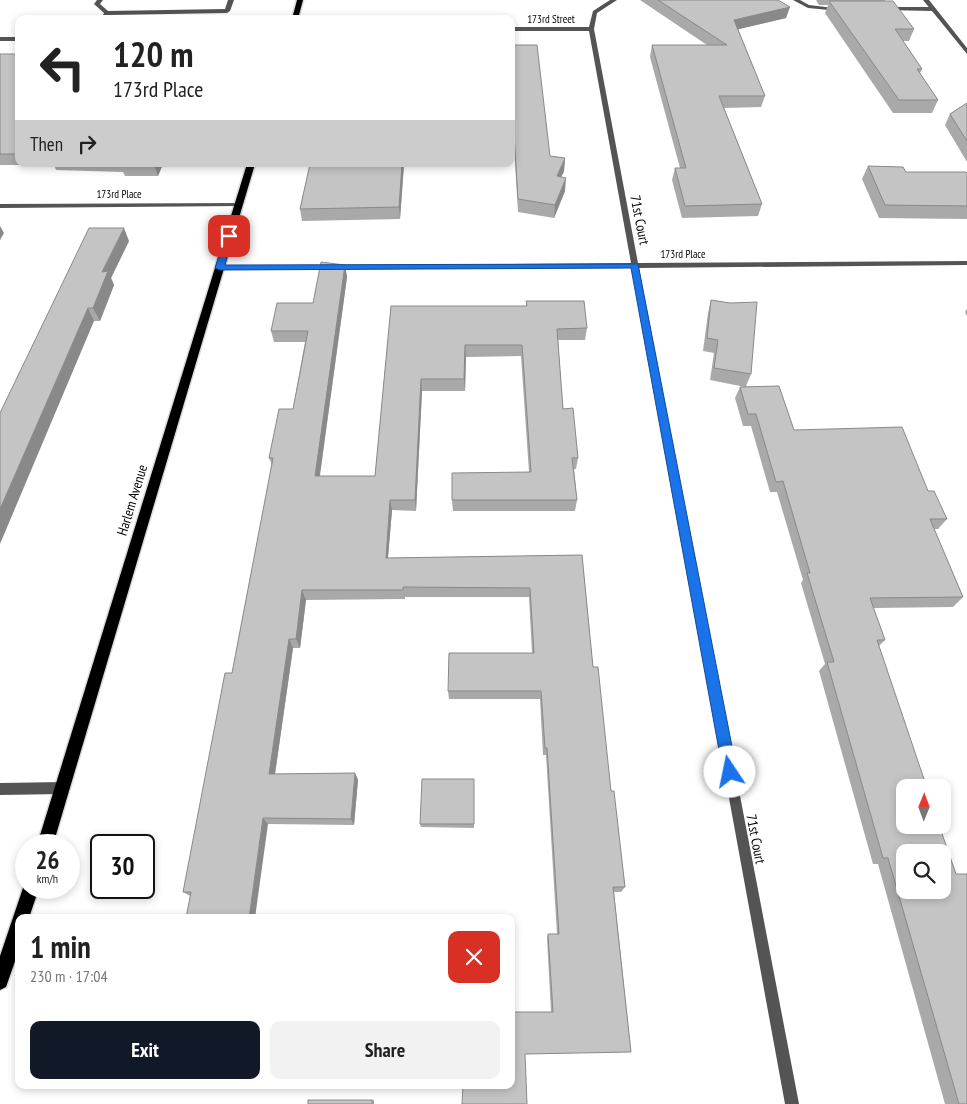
<!DOCTYPE html>
<meta charset="utf-8">
<style>
body{margin:0;font-family:"PT Sans Narrow",sans-serif;background:#f2f2f2;color:#222;height:100vh;display:flex;flex-direction:column;font-size:19px;white-space:nowrap}
*{box-sizing:border-box;margin:0}
p{font-size:16px;color:#767676}
.icon{flex:none;width:28px;height:28px;fill:none;stroke:currentColor;stroke-width:2;stroke-linecap:round;stroke-linejoin:round}
.map{position:relative;flex:1;overflow:hidden}
.details{position:absolute;left:15px;top:914px;width:500px;height:175px;display:flex;flex-direction:column;background:#fff;border-radius:10px;box-shadow:0 2px 8px #0003}
.details>*{flex:none}
.top-card{position:absolute;left:15px;top:15px;width:500px;height:152px;border-radius:10px;box-shadow:0 2px 8px #0003;background:#fff;color:#222;overflow:hidden}
.needle{width:32px;rotate:1deg}
.tools{position:absolute;left:896px;top:779px;display:grid;gap:10px}
.tools a{display:grid;place-items:center;width:55px;height:55px;border-radius:10px;background:#fff;box-shadow:0 2px 8px #0003;font-size:25px}
.speed{position:absolute;left:15px;top:834px;display:flex;gap:10px;font-size:25px;font-weight:700;text-align:center}
.speed>*{display:grid;place-content:center;width:65px;height:65px;border-radius:50%;background:#fff;box-shadow:0 2px 8px #0003;line-height:1}
.speed small{font-size:12px;font-weight:400}
.speed .limit{border:2px solid #111;border-radius:8px;background:#fff;color:#111}
.pin{position:absolute;display:grid;place-items:center;width:42px;height:42px;color:#fff;margin:-21px;border-radius:10px;box-shadow:0 2px 8px #0006}
.me{position:absolute;width:55px;margin:-28px;rotate:349deg;stroke-linejoin:round;filter:drop-shadow(0 0 4px #0008)}
.turn{display:flex;align-items:center;gap:18px;height:105px;padding:0 15px;font-size:22px}
.turn .icon{width:65px;height:65px;stroke-width:2.5}
.turn b{display:block;font-size:35px;line-height:42px}
.then{display:flex;align-items:center;height:48px;padding:0 15px;background:#0003;gap:10px;font-size:19px}
.round{display:grid;place-items:center;flex:none;width:52px;height:52px;border-radius:10px;background:#f2f2f2}
.overview{display:flex;align-items:center;justify-content:space-between;height:85px;padding:0 15px}
h1{font-size:30px;font-weight:800;line-height:38px}
.button{display:flex;gap:10px;margin-top:auto;padding:10px 15px}
.button a{flex:1;height:58px;border-radius:10px;background:#111827;color:#fff;font-size:20px;font-weight:800;line-height:58px;text-align:center}
.button a+a{background:#f2f2f2;color:#222}
.map>svg:first-child{display:block}
.lines{fill:none;stroke-linecap:round;stroke-linejoin:round}
.primary-casing{stroke:#dbdbdb;stroke-width:3}
.service{fill:#545454;fill-rule:evenodd}
.minor{fill:#545454;fill-rule:evenodd}
.primary{fill:#000;fill-rule:evenodd}
.wall{fill:#a9a9a9}
.shaded-wall{fill:#898989}
.building{fill:#c4c4c4;stroke:#898989;fill-rule:evenodd}
.route{fill:#1a73e8;stroke:#114b97}
.labels{text-anchor:middle;stroke-width:4;stroke-linejoin:round;paint-order:stroke}
.far-street-label{font-size:11px;fill:#000;stroke:#fff}
.street-label{font-size:14px;fill:#000;stroke:#fff}
</style>
<div class="map">
<svg width="967" height="1104" viewBox="0 0 967 1104">
<rect width="100%" height="100%" fill="#fff"/>
<g class="lines">
<g class="primary-casing">
<g id="primary">
<path d="M297 0H303L298 19H292Z"/>
<path d="M247 164H255L53 845H37Z"/>
<path d="M25 882 26 888H39L29 918H19V950L6 987 0 990V956Z"/>
</g>
</g>
<g class="service">
<path d="M97 0H103L100 4 108 11 225 9 228 0H234L230 11 227 13 109 15 106 19H101L104 13 94 4Z"/>
<path d="M793 0H800L809 5 842 9 839 11 808 8Z"/>
<path d="M886 7H933L936 9 933 11 884 10 883 9Z"/>
</g>
<g class="minor">
<path d="M610 0H617L597 13 594 29 638 263 967 261V265L639 268 799 1104H785L632 268 220 270 216 268 220 266 631 263 589 31H511V27H589L593 11Z"/>
<path d="M923 0H929L967 48V54Z"/>
<rect x="0" y="37" width="19" height="4"/>
<path d="M241 203 242 204 239 206 0 208V204Z"/>
<path d="M63 782 67 784 69 788 67 792 63 794 0 795V783Z"/>
</g>
<use href="#primary" class="primary"/>
</g>
<g class="wall">
<path d="M640 0H778L786 18 738 29 765 96 761 107 724 108 762 204 758 216 682 218 672 180 675 168H680L650 57 652 45H707Z"/>
<path d="M816 0H885V1L914 29 909 41H903L922 69 920 73 938 100 932 113H893L825 13 828 5H819Z"/>
<path d="M511 45 550 156 565 158 564 171 561 177 565 191 554 218 518 212 512 114H511Z"/>
<path d="M0 54H19V164H163L158 176H125L123 172 56 170 54 165H0Z"/>
<path d="M967 103V162L945 125 950 114Z"/>
<path d="M310 164H404L400 219 302 221 300 209Z"/>
<path d="M868 166 906 172 967 173V219L879 218 862 179Z"/>
<path d="M129 241 111 278 114 285 100 321H94L0 413Z"/>
<path d="M345 265 347 277 320 476H375L391 306H526V301L587 328 585 340H558L563 409 578 458 576 469H574L577 500 575 511H453L452 500 529 472 521 356 466 357 465 391H422L416 511 392 510 388 558 582 555 593 667 625 887 621 892H614L631 1052 511 1012H551L547 938 548 934H557L546 755H543L540 699H449L448 691 532 653 529 597H405V599L306 600 300 648H293L275 774 355 773 358 780 354 825 268 824 190 896 183 892 232 673 272 465 269 458 293 409 305 342H274L271 331 313 303Z"/>
<path d="M711 300 751 374 746 386 794 430 928 491 947 519 938 529H934L963 597 953 607 873 608 885 640 879 646 967 1104H945L878 864H873L819 671 825 664 801 583 803 580 777 492H770L751 426H743L735 398 740 387H745L710 380 714 353 703 351 708 313Z"/>
<path d="M967 309V316L965 312Z"/>
<path d="M474 779V828L421 827 420 824Z"/>
<path d="M308 1100H374V1104Z"/>
</g>
<g class="shaded-wall">
<path d="M790 7 786 18 731 31 734 20Z"/>
<path d="M565 158 564 171 556 189 557 176Z"/>
<path d="M154 164H163L158 176Z"/>
<path d="M402 164H404L400 219 399 207Z"/>
<path d="M566 178 565 191 554 218 555 205Z"/>
<path d="M0 226 4 233 0 240Z"/>
<path d="M124 228 129 241 111 278 114 285 100 321 93 308 102 272Z"/>
<path d="M345 265 347 277 318 487 315 476Z"/>
<path d="M88 308 94 321 0 544V509Z"/>
<path d="M465 345 466 357 465 391 464 379Z"/>
<path d="M421 379 422 391 416 511 415 500Z"/>
<path d="M390 500 392 510 387 568 386 558Z"/>
<path d="M302 590 306 600 300 648 296 639Z"/>
<path d="M289 639 293 648 274 781 269 774Z"/>
<path d="M355 773 358 780 354 825 351 819Z"/>
<path d="M263 818 268 824 255 918H249Z"/>
</g>
<g class="building">
<path d="M658 0H778L790 7 734 20 765 96H719L762 204 685 206 675 168H686L652 45H727Z"/>
<path d="M829 1H893L914 29H895L922 69H917L938 100H899Z"/>
<path d="M511 45H537L550 156 565 158 557 176 566 178 555 205 518 199 512 102H511Z"/>
<rect x="0" y="54" width="19" height="100"/>
<path d="M967 103V141L950 114Z"/>
<path d="M121 164H155H154L120 165Z"/>
<path d="M310 164H402L399 207 300 209Z"/>
<path d="M868 166 903 167 906 172H966L967 173V206L885 205Z"/>
<path d="M89 228H124L102 272 108 271 93 308H88L0 509V413Z"/>
<path d="M321 262 345 265 315 476H375L391 306H527L526 301H584L587 328 557 329 563 409 573 408 578 458H572L577 500H452V473L531 472 522 345H465L464 379H421L415 500H390L386 558 582 555 593 667H598L611 791H614L625 887H613L631 1052 525 1054 527 1104H462L463 1085H511V1012H553L548 934H559L547 748H545L541 691H448L449 653H534L530 588 403 587V590H302L296 639H289L269 774 355 773 351 819 263 818 249 918H186L191 892H183L225 673H232L273 458H269L279 409H293L308 331H271L277 303H313Z"/>
<path d="M711 300 730 303 757 302 751 374 714 368 718 340 707 338Z"/>
<path d="M779 386 794 430 902 427 928 491H934L947 519H930L963 597 870 598 885 640H877L927 788H905V825H939L956 874H967V1104H959L888 858H883L827 662H834L807 573H810L783 481 776 482 756 414H748L740 387ZM905 852H942V890H905Z"/>
<path d="M422 779H474V824H420Z"/>
<rect x="308" y="1100" width="64" height="4"/>
</g>
<path class="route" d="M226 234 233 236 225 265 638 264 737 772 735 777 730 779 725 777 723 772 631 268 220 270 215 268Z"/>
<g class="labels">
<g class="far-street-label">
<text x="551" y="23">173rd Street</text>
<text x="119" y="198">173rd Place</text>
<text x="683" y="258">173rd Place</text>
</g>
<g class="street-label">
<text transform="translate(640 220) rotate(79)" y="5">71st Court</text>
<text transform="translate(132 500) rotate(-73)" y="5">Harlem Avenue</text>
<text transform="translate(756 839) rotate(79)" y="5">71st Court</text>
</g>
</g>
</svg>
<div class="tools">
<a><svg class="needle" viewBox="-14 -14 28 28"><path d="M0-13l5 13h-10z" fill="#e53935"/><path d="M0 13l5-13h-10z" fill="#767676"/></svg></a>
<a><svg class="icon" aria-label="search" viewBox="0 0 24 24"><circle cx="10" cy="10" r="6"/><path d="M15 15l6 6"/></svg></a>
</div>
<div class="speed"><div>26<small>km/h</small></div><div class="limit">30</div></div>
<div class="pin" style="left:229px;top:236px;background:#d93025"><svg class="icon" aria-label="arrive" viewBox="0 0 24 24"><path d="M6 21V4h12l-3 4 3 4H6"/></svg></div>
<svg class="me" style="left:730px;top:772px" viewBox="-20 -20 40 40"><circle r="19" fill="#fff"/><path d="M0-13L10 11 0 6-10 11z" fill="#1a73e8"/></svg>
<div class="top-card">
<div class="turn"><svg class="icon" aria-label="left" viewBox="0 0 24 24"><path d="M17 20v-9H6M10 6l-5 5 5 5"/></svg><div><b>120 m</b>173rd Place</div></div>
<div class="then">Then<svg class="icon" aria-label="right" viewBox="0 0 24 24"><path d="M7 20v-9h11M14 6l5 5-5 5"/></svg></div>
</div>
<section class="details">
<div class="overview"><div><h1>1 min</h1><p>230 m · 17:04</p></div><a class="round" style="background:#d93025;color:#fff"><svg class="icon" aria-label="close" viewBox="0 0 24 24"><path d="M6 6l12 12M18 6L6 18"/></svg></a></div>
<div class="button"><a>Exit</a><a>Share</a></div>
</section>
</div>
